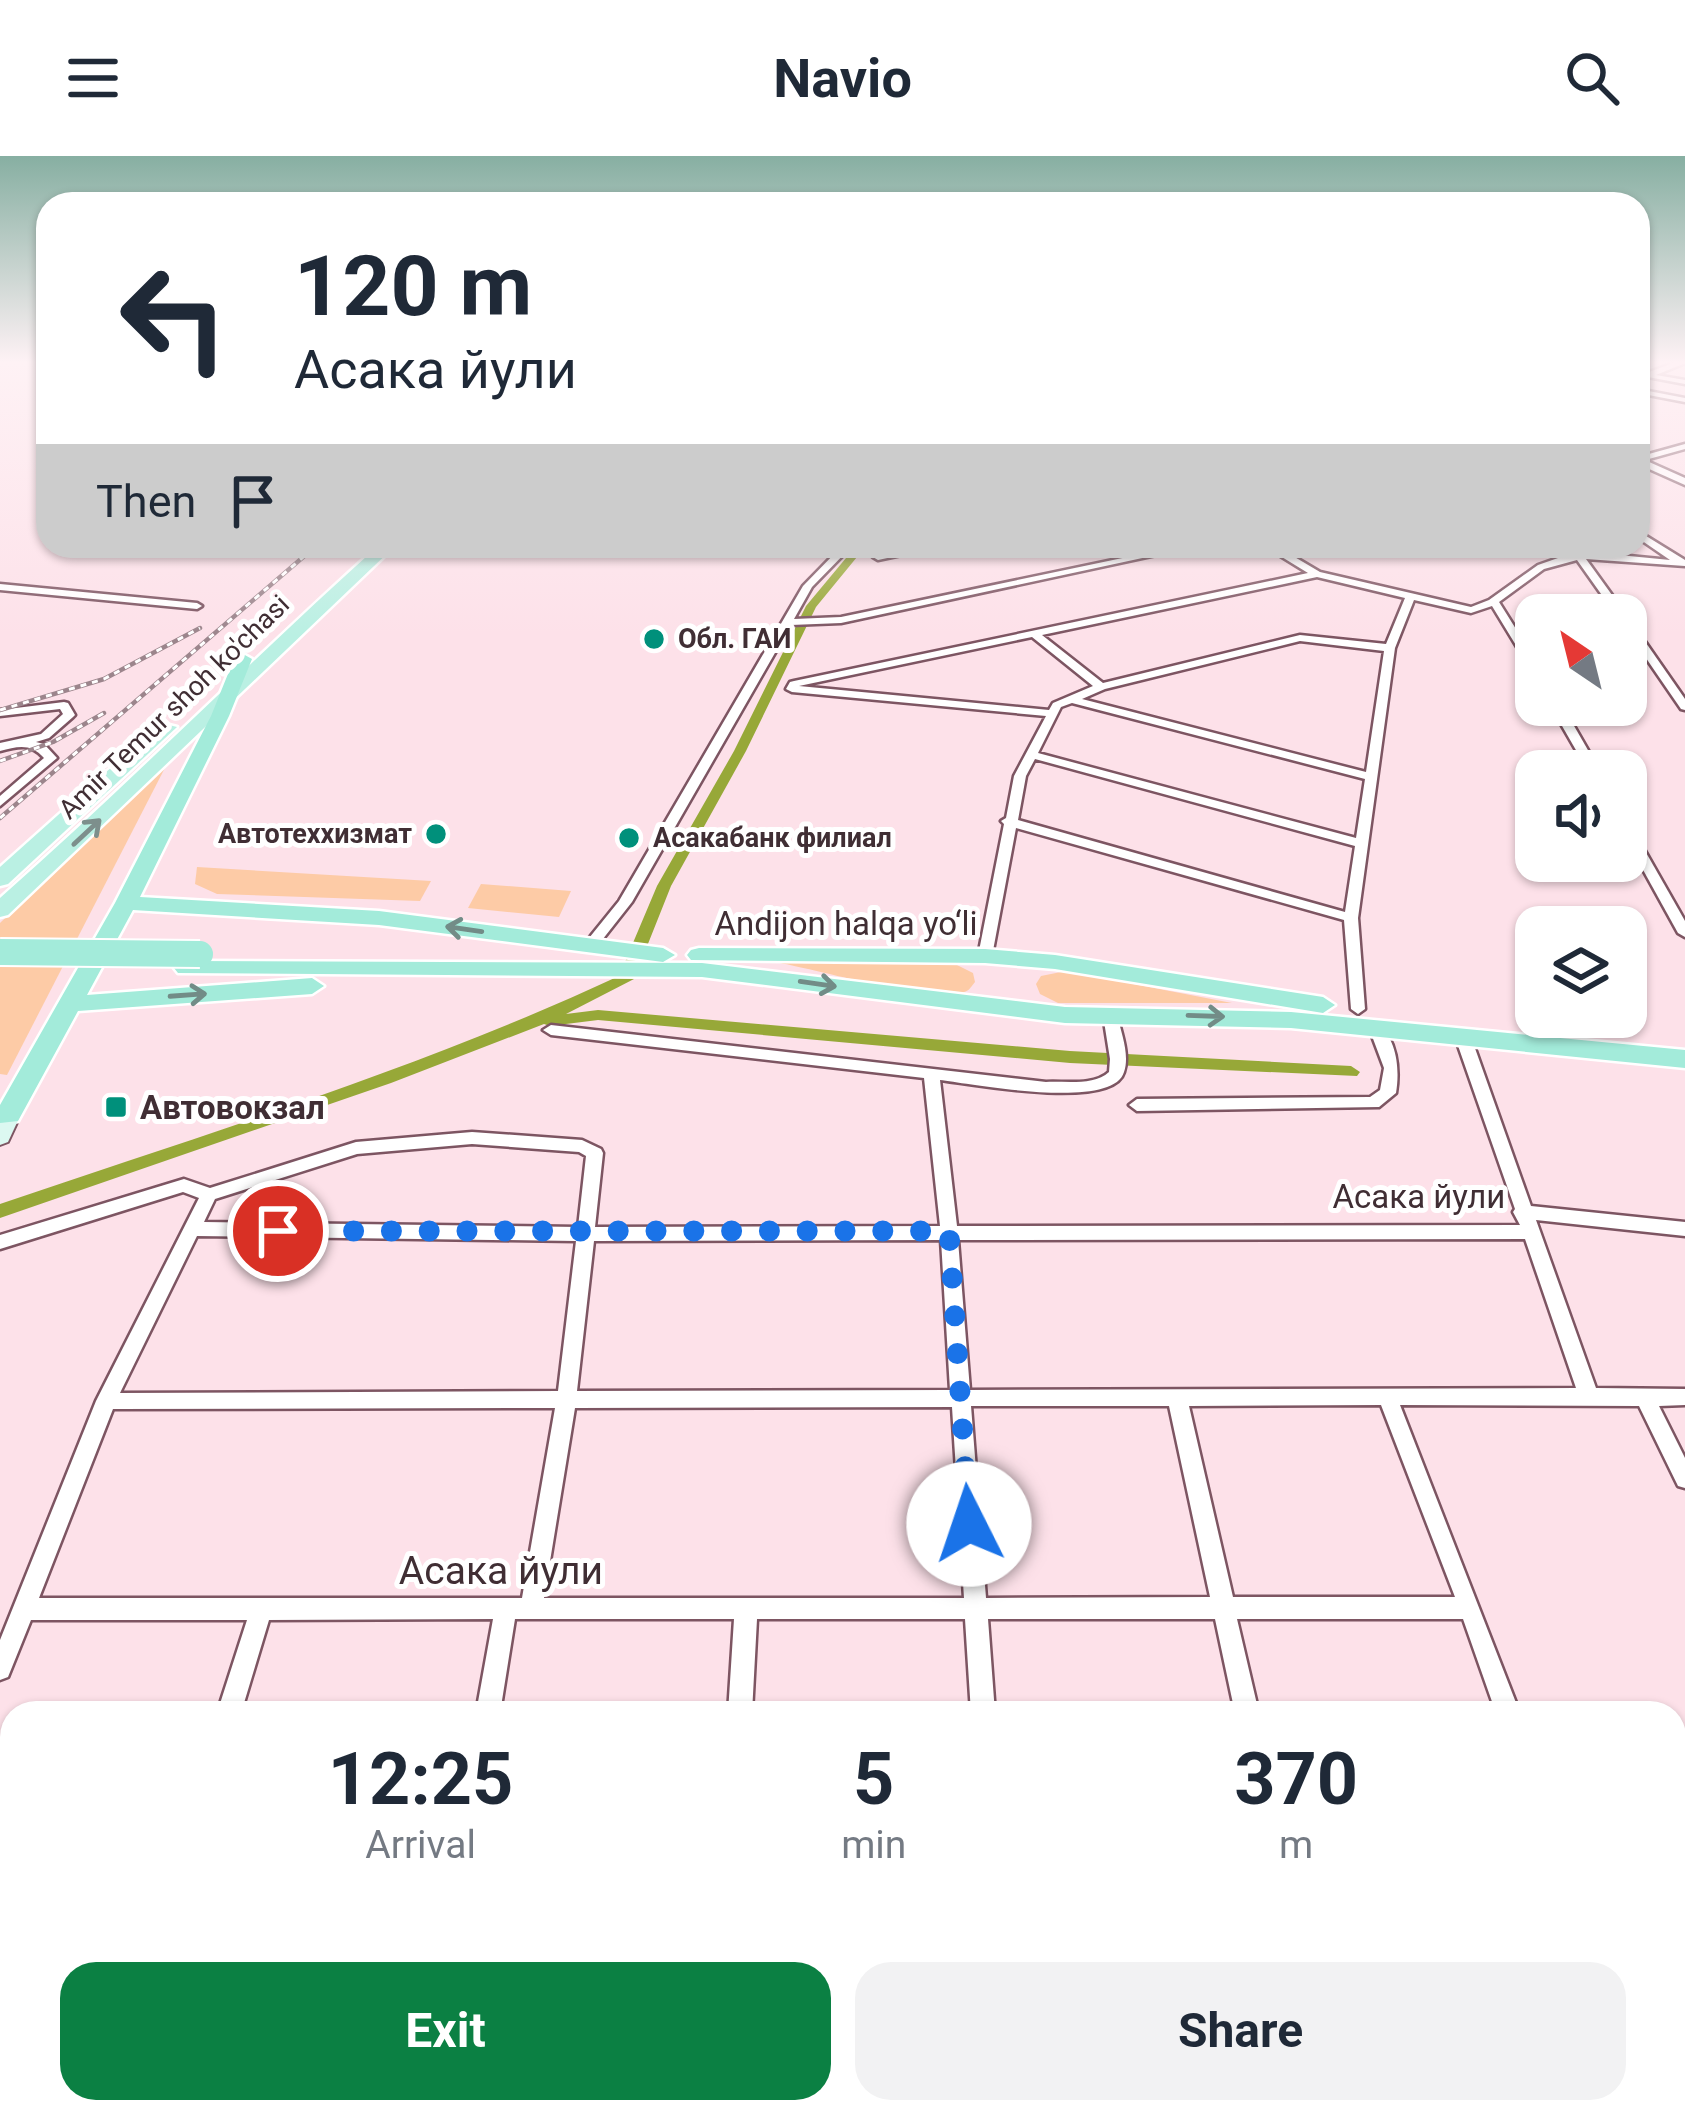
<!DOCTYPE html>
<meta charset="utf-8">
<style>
body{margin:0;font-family:Roboto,sans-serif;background:#f2f2f3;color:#1f2937;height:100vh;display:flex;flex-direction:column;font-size:45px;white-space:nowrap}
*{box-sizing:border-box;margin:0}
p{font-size:39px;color:#747a83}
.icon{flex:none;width:66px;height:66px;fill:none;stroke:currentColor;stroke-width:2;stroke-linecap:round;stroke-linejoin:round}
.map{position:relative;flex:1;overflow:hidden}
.details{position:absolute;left:0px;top:1545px;width:1686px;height:423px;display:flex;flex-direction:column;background:#fff;border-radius:36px 36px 0 0;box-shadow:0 3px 9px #0004}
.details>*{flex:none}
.guide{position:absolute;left:36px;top:36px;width:1614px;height:366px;border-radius:36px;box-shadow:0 3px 9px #0004;background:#fff;color:#1f2937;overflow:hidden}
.needle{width:78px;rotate:325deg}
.buttons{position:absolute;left:1515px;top:438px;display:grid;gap:24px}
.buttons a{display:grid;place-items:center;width:132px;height:132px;border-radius:24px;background:#fff;box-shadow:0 3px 9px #0004;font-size:60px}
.pin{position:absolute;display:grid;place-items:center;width:102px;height:102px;color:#fff;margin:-51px;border:6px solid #fff;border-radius:50%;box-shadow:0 3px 12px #0007}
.me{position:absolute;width:132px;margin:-66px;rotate:356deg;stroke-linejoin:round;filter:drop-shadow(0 0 9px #0008)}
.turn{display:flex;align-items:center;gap:42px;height:252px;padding:0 60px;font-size:54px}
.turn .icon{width:156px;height:156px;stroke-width:2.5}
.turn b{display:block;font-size:84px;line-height:102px}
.then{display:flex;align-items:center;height:114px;padding:0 60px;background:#0003;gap:24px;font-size:45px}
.eta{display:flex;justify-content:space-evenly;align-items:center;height:204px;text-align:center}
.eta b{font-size:72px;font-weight:700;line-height:84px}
.button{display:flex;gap:24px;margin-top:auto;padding:24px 60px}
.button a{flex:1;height:138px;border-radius:36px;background:#0b8043;color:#fff;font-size:48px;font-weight:700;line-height:138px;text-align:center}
.button a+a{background:#f2f2f3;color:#1f2937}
header{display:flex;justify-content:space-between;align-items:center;height:156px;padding:0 60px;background:#fff;font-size:54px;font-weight:700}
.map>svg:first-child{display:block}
.green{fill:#fdcba6}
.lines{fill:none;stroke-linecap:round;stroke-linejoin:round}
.canal{fill:#97a838;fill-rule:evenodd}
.minor-casing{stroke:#7d5562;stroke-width:5}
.tertiary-casing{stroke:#7d5562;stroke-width:5}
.secondary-casing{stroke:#7d5562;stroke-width:4}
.primary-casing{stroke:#fff;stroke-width:5}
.trunk-casing{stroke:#fff;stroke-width:5}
.minor{fill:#fff;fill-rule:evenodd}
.tertiary{fill:#fff;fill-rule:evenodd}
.secondary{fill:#dcf8f1;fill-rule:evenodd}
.primary{fill:#baf0e3;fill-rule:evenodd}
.trunk{fill:#a3ebda;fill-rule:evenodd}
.rail-casing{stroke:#9c858c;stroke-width:4.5}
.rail{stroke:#fff;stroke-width:3;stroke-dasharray:6;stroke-linecap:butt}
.trunk-bridge-casing{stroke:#fff;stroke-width:30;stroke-linecap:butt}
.trunk-bridge{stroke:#a3ebda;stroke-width:26}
.oneway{stroke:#7d8f8c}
.oneway2{stroke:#728c87}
.route{stroke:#1a73e8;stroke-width:21;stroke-dasharray:0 37.8}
.poi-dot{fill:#00907b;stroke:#fff;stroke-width:4.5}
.labels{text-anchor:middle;stroke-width:10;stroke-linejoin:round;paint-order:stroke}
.far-poi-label{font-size:27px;font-weight:bold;fill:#402e34;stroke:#fff;text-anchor:start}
.far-street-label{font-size:27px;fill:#402e34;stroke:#fff}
.street-label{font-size:33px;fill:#402e34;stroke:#fff}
.poi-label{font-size:33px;font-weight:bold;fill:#402e34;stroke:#fff;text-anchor:start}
.near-street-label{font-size:39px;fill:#402e34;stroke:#fff}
</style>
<header><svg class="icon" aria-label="menu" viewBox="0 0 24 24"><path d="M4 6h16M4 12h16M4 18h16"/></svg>Navio<svg class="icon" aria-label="search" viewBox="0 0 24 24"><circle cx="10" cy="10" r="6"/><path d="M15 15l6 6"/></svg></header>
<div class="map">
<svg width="1685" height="1967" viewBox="0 0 1685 1967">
<rect width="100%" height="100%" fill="#fde1e9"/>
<g class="green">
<path d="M169 604 7 919 0 918V767Z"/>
<path d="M197 711 431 725 420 745 217 738 195 728Z"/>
<path d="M481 728 571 735 559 761 468 752Z"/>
<path d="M951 806 973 817 975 826C969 833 970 835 960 837 927 845 819 814 780 807Z"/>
<path d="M1066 815 1232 847H1058L1040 838 1036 828 1041 820Z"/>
</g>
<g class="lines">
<path class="canal" d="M856 390H866L816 451 746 595 671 730 634 823 566 858 598 854 1070 895 1351 910 1360 916 1357 920 1070 907 598 864 550 870 544 868 391 927 0 1062V1048C208 977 420 913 619 820L657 730 734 595 806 450Z"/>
<g class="minor-casing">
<g id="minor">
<path d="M1679 205H1685V207L1656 219 1685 224V228L1648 221 1638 225V220Z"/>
<path d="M1638 233 1685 242V246L1638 237Z"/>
<path d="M1685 288V293L1638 306V301Z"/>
<path d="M1638 375 1685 404V410L1586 403 1625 457 1626 459H1616L1577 404 1544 413 1499 446 1536 505V517L1531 514 1492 450 1471 457 1414 444 1395 492 1358 762 1365 853 1358 858 1351 853 1344 764 1016 672 992 800 990 803H980L978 800 1004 668 1001 665 1006 662 1014 620 1046 560 792 536 786 533 790 526 794 525 1308 417 1264 390H1276L1320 416 1471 451 1489 444 1538 409 1578 395 1670 404 1638 382ZM1317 421 1405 442 1386 488 1300 479 1103 527 1042 479ZM1032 481 1093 530 1053 547 1049 554 799 530ZM1300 485 1384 495 1366 616 1082 543 1105 533ZM1072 547 1365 623 1356 682 1038 597 1061 551ZM1035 603 1355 690 1345 756 1018 664 1026 620Z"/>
<path d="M842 390H852L812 431 794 463 841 461 1180 390H1198L841 467 791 469 632 746 595 793H585L583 790 585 787 619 745 803 430Z"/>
<path d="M923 390H944L878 404 873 401Z"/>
<path d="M0 428 197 447 202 450 197 453 0 434Z"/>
<path d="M1626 463 1630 464 1685 543V554L1681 553 1626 473Z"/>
<path d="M64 546 68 547 75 559 73 561 49 582 36 586 44 588 57 602 0 650V640L44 602C31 587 18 590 0 595V587L41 578 63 558 60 553 0 560V554Z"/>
<path d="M1550 549H1562L1600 615H1588Z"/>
<path d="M1626 668 1632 672 1685 765V781L1678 777 1626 683Z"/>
<path d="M1110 854 1117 859C1121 876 1130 899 1124 916 1113 955 973 928 940 924L957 1070 1520 1069 1513 1056 1515 1053 1455 881 1463 876 1471 881 1531 1050 1685 1066V1080L1536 1064 1596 1232 1685 1233V1249L1659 1250 1685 1302V1332L1678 1330 1639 1250 1400 1249 1520 1557H1496L1463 1463H1237L1259 1557H1235L1215 1463H988L995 1557H971L965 1463H757L752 1557H728L734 1463H515L500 1557H476L493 1463 269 1464 241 1557H217L247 1464H31L8 1521 0 1524V1484L96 1245 199 1042 183 1036 0 1093V1079L184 1023 210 1032 356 986 472 976 582 984 601 993 603 997 595 1071 940 1070 924 922 551 879 543 874 551 869 1046 926C1066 925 1094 930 1109 916L1110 903 1103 859ZM472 988 579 996 586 1000 578 1071 204 1066 215 1043 357 998ZM197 1080 576 1085 558 1235 120 1237ZM1525 1083 1576 1232 970 1234 958 1084ZM941 1084 950 1234 577 1235 594 1085ZM1381 1249 1455 1441H1233L1189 1250ZM971 1250H1169L1210 1441 986 1442ZM952 1251 964 1442H544L575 1252ZM555 1252 522 1442H39L113 1253Z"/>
<path d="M1377 867C1397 883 1400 913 1396 937L1379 951 1137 955 1129 949 1137 943 1370 941 1380 934 1384 912 1369 872Z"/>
<path d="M91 1956H119L115 1967H87Z"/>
<path d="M402 1956H430L428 1967H400Z"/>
<path d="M704 1956H732L731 1967H703Z"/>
<path d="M996 1956H1024L1025 1967H997Z"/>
<path d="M1322 1956H1350L1353 1967H1325Z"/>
<path d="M1641 1956H1669L1673 1967H1645Z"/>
</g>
</g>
<g class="tertiary-casing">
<path id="tertiary" d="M1638 301 1685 322V329L1638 308Z"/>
</g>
<g class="secondary-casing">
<path id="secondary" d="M9 950 21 958 8 986 0 989V953Z"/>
</g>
<g class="primary-casing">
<g id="primary">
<path d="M378 390H395L8 759 0 761V742C129 628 250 505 378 390Z"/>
<path d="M161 567 177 571 8 728 0 730V711Z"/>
</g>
</g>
<g class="trunk-casing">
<g id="trunk">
<path d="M243 498 252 503 229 560 140 741 379 755 663 792 675 799 663 806 379 769 133 754 87 839 312 822 324 830 312 838 78 855 18 965 0 967V949L115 747 211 560 234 503Z"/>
<path d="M699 792 985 793 1055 799 1323 841 1335 849 1323 857 1055 813 985 807 691 804 687 799 691 794Z"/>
<path d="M186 805 702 807 1065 851 1291 856 1685 894V912L1291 872 1065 867 702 821 178 817 174 812Z"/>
</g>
</g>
<use href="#minor" class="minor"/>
<use href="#tertiary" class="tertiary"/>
<use href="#secondary" class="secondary"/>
<use href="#primary" class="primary"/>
<use href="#trunk" class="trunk"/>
<g class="rail-casing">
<g id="rail">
<path d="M0 554 104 523 200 472"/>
<path d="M0 605 53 586 104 557"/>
<path d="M0 662 316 390"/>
</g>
</g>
<use href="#rail" class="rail"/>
<g class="trunk-bridge-casing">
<path id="trunk-bridge" d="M0 796 200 798"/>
</g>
<use href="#trunk-bridge" class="trunk-bridge"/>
</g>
<defs><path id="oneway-shaft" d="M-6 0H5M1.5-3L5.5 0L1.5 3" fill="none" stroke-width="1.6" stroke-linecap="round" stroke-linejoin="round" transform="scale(3)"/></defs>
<use class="oneway" href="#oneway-shaft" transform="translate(87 676) rotate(-43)"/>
<g class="oneway2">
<use href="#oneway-shaft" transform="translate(464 773) rotate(-172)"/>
<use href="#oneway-shaft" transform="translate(818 828) rotate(8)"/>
<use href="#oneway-shaft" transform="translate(188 839) rotate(-4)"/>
<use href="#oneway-shaft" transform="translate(1206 860) rotate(2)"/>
</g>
<linearGradient id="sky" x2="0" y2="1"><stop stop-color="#87afa2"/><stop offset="0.43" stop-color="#fef2f5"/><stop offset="1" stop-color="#fef2f5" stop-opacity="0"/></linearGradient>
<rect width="1685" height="480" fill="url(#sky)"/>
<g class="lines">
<path class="route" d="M278 1075H949L969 1368"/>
</g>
<g class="poi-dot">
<circle cx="654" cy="483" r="12"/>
<circle cx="436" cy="678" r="12"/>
<circle cx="629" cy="682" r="12"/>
<rect x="104" y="939" width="24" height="24" rx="6"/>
</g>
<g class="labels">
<g class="far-poi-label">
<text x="678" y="492">Обл. ГАИ</text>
<text x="412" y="687" text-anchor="end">Автотеххизмат</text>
<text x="653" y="691">Асакабанк филиал</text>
</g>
<g class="far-street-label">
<text transform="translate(174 551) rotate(-44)" y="9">Amir Temur shoh ko'chasi</text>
</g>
<g class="street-label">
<text x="846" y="779">Andijon halqa yo‘li</text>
<text x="1419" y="1052">Асака йули</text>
</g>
<g class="poi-label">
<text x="140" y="963">Автовокзал</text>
</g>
<g class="near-street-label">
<text x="501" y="1428">Асака йули</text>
</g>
</g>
</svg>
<div class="buttons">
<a><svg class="needle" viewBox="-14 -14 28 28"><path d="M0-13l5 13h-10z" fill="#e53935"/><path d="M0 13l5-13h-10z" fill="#747a83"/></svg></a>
<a><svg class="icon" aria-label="sound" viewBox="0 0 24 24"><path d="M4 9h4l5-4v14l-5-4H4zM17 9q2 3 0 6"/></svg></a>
<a><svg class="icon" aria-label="layers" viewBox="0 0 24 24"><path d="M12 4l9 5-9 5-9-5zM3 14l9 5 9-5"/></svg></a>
</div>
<div class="pin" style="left:278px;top:1075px;background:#d93025"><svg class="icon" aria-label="arrive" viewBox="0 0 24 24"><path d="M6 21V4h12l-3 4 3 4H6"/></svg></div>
<svg class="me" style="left:969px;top:1368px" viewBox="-20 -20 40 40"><circle r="19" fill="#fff"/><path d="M0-13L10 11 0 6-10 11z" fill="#1a73e8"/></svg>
<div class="guide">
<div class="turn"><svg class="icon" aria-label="left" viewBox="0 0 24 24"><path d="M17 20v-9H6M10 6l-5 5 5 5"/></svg><div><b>120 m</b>Асака йули</div></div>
<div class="then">Then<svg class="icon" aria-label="arrive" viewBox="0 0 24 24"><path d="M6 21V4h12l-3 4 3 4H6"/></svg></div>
</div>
<section class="details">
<div class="eta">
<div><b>12:25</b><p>Arrival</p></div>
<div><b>5</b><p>min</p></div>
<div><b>370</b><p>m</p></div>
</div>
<div class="button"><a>Exit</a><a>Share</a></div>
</section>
</div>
